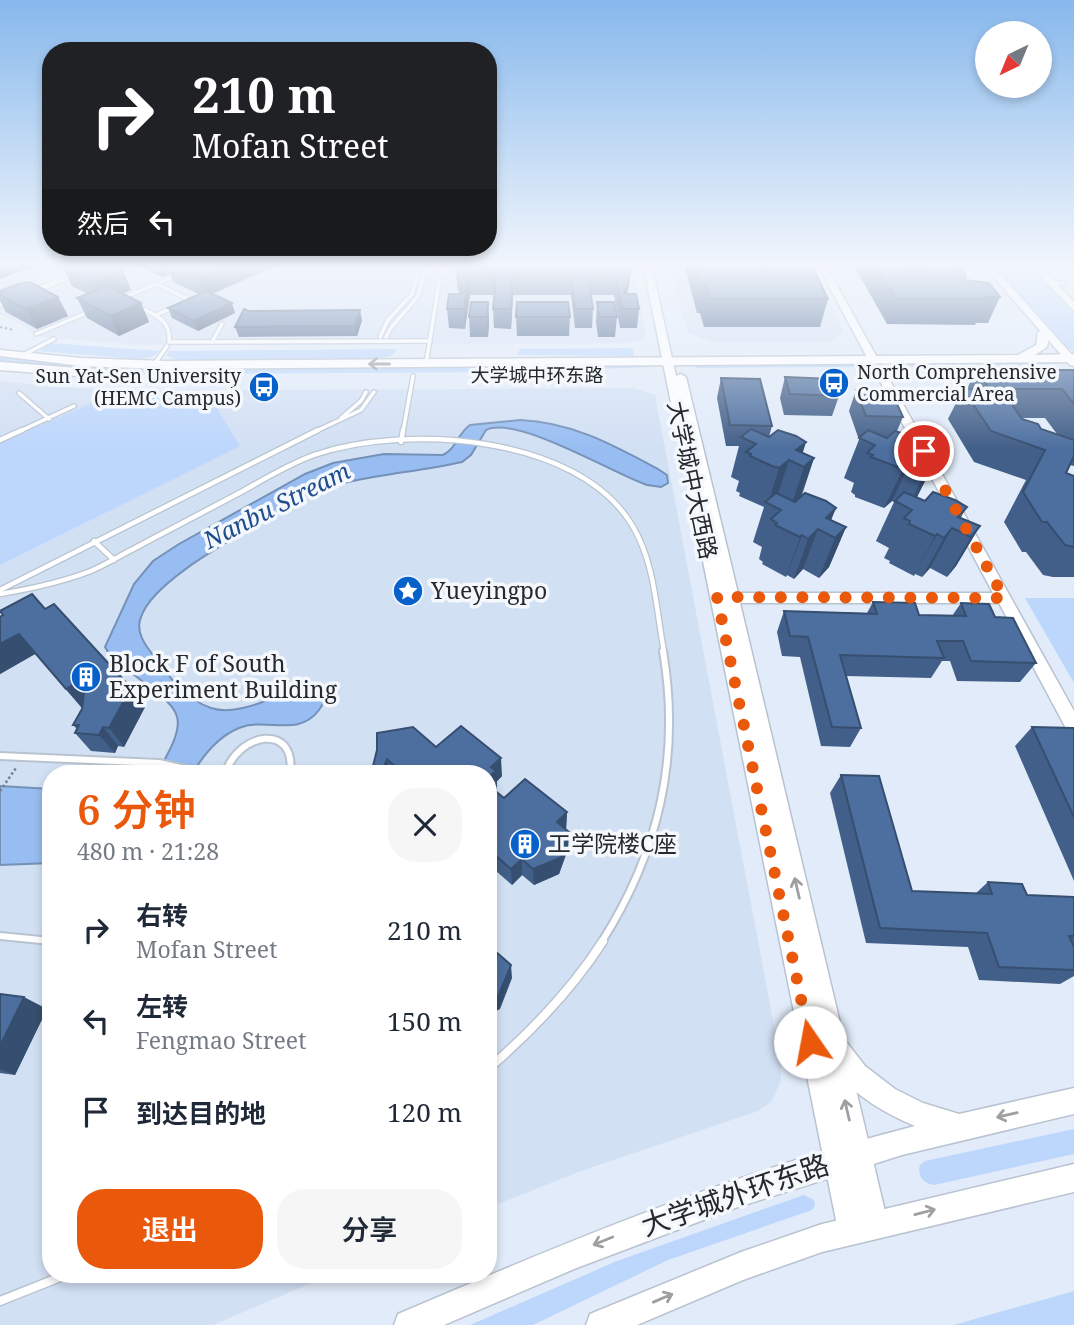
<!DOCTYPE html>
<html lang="zh">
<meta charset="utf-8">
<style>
body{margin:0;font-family:"Noto Serif","Noto Sans SC",serif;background:#f6f6f7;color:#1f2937;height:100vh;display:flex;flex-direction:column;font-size:26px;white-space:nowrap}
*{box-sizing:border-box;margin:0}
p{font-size:23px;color:#747a83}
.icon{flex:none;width:38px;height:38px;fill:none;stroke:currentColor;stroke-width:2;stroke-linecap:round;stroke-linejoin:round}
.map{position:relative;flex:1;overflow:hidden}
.sheet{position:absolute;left:42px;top:765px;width:455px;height:518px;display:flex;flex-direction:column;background:#fff;border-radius:28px;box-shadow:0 4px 10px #0003}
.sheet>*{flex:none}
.banner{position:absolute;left:42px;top:42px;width:455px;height:214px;border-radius:28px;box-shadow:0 4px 10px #0003;background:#202124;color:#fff;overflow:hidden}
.needle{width:46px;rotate:223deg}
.buttons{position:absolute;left:975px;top:21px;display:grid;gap:14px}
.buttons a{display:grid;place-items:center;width:77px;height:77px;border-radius:50%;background:#fff;box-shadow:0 4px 10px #0003;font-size:35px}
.pin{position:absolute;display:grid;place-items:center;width:60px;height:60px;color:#fff;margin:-30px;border:4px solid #fff;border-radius:50%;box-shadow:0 2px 7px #0007}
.me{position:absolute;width:77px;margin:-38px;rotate:348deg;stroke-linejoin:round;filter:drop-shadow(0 0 5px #0008)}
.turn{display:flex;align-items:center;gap:24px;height:147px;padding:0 35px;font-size:32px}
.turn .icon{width:91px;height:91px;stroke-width:2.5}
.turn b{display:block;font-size:49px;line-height:60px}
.then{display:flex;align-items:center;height:66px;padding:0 35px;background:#0003;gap:14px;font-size:26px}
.round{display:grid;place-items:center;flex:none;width:74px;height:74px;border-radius:28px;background:#f6f6f7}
.summary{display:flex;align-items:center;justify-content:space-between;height:119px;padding:0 35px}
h1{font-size:42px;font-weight:600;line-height:52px;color:#ea580c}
.primary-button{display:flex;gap:14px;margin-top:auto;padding:14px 35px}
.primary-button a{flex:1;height:80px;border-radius:28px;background:#ea580c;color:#fff;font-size:28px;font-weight:600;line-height:80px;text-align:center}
.primary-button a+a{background:#f6f6f7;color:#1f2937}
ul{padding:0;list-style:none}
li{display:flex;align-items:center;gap:21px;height:91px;padding:0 35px}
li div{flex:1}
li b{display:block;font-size:26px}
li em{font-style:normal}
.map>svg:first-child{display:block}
.built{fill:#d2e0f4}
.green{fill:#bcd6fc}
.water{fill:#97bdf2;stroke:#7591b7;stroke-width:2}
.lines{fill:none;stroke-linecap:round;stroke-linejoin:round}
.lane-far3-casing{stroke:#b9c3d0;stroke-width:6}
.lane-far2-casing{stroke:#b9c3d0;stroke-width:7}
.lane-far1-casing{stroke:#b9c3d0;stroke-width:10}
.lane-casing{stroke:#b9c3d0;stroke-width:11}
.secondary-casing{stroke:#b9c3d0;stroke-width:3}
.primary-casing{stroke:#b9c3d0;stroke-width:3}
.path-far1{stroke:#7a818a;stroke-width:2;stroke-dasharray:2.5 2.5;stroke-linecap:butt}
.path{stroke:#7a818a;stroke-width:2.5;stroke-dasharray:2.5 2.5;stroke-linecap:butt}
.lane-far3{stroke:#fff;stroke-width:3.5}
.lane-far2{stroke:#fff;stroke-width:4.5}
.lane-far1{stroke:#fff;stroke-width:6}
.lane{stroke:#fff;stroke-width:8}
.secondary{fill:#fff;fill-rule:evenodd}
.primary{fill:#fff;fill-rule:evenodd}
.wall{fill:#425f89;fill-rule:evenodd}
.shaded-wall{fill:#364e6f}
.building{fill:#4d6f9f;stroke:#364e6f;stroke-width:2}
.oneway{stroke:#9d9fa1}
.route{stroke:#ea580c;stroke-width:12;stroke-dasharray:0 21.6}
.labels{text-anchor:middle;stroke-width:7;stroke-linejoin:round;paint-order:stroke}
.far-poi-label{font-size:19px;fill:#25292e;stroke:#f4f8fd;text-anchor:start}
.far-street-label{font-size:19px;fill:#25292e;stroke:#f4f8fd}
.street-label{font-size:23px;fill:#25292e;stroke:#f4f8fd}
.poi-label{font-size:23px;fill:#25292e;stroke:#f4f8fd;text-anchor:start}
.water-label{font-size:24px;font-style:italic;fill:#204d8d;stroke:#f4f8fd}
.near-street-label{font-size:28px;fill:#25292e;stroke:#f4f8fd}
</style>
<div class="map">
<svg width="1074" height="1325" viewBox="0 0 1074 1325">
<rect width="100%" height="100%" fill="#e1ebf9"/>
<g class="built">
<path d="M0 264H75L0 292Z"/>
<path d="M121 264H633L646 333 642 340 628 343 140 345 42 337 0 314V311Z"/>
<path d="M670 264H808L844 332 829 342H711L687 332Z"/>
<path d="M0 381 56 387 149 391 634 388 655 395 781 1063V1081L771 1102 758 1111 581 1171 488 1208V774H51V1274H332L213 1325H0Z"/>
</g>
<g class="green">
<path d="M991 264H1027L1074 314V352L1062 345Z"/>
<path d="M50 343 160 351 152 357 137 359 40 351Z"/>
<path d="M630 348 633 349 634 356 517 355 520 349Z"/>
<path d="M398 349 391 356 380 358 177 360 167 356 168 351Z"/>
<path d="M0 356 88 365H647L652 367 515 372 181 374 118 373 0 362Z"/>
<path d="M1047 362 1050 366 694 368 697 366Z"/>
<path d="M104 398H211L240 446 0 565V442Z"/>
<path d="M1025 598H1074V683Z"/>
<path d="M1074 1129V1154L934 1185C923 1184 917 1175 920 1165L925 1161Z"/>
<path d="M804 1195 814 1200 815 1206 812 1210 668 1260 533 1325H470L617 1261Z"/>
<path d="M1074 1291V1325H954Z"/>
</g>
<g class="water">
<path d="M520 420C572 422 613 445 658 469L667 475 668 483 661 487 647 485C614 474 517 415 486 430L471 455 462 462C413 473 363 475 316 491 298 497 281 510 265 520 233 539 153 581 141 617 136 629 142 641 150 651 165 672 186 700 211 708 251 721 307 671 326 690 326 698 324 703 319 710 298 738 267 717 239 728 219 736 203 755 193 773H157C194 710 180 712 128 670 120 663 110 657 105 647L134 584 153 561 179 544 305 474 333 463 384 454 443 455C456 449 458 433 470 425Z"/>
<path d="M0 786 51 789V863L0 865Z"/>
</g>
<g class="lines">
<g class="lane-far3-casing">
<g id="lane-far3">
<path d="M441 272H462"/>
<path d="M1051 283H1064"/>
<path d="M157 284 186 298 184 303"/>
<path d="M123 298 175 276"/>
<path d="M137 306C154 314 172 320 169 342L430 341"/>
<path d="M156 315 175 307"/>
<path d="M36 334 91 311"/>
<path d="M380 337 388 320 412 294 420 264"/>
<path d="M386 337C393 320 409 311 418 295 423 284 421 273 431 264"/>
<path d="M212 342 222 324"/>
<path d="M21 356 54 339"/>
<path d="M426 364 442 264"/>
<path d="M154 365 167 346"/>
<path d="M19 393 49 419"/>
<path d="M341 418 361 401 366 392"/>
<path d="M18 432 74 406"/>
<path d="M314 432 361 410 374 392"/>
<path d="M403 432 413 376"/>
</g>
</g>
<g class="lane-far2-casing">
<g id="lane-far2">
<path d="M0 440 22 430"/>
<path d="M401 442 403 430"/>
<path d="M94 541 114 560"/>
<path d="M0 590 318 430"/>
<path d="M0 594C30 589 59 583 88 572 104 566 119 556 135 548 171 529 207 510 243 491 266 478 289 464 314 455 404 424 577 434 632 525 655 563 656 609 664 652"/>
</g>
</g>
<g class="lane-far1-casing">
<g id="lane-far1">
<path d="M0 756 159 763 208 774"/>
<path d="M225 774C238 732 297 722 290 774"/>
<path d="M0 936 51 941"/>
<path d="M601 943C659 852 681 757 663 651"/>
</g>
</g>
<g class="lane-casing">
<g id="lane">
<path d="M488 1069C532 1031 571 991 603 941"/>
<path d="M0 1301 68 1274"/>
</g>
</g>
<g class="secondary-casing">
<g id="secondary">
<path d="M97 264H108L0 307V301Z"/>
<path d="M643 264H651L676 376 681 374 686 377 738 593H993L875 372 884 370 1074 711V734L1068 732 999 603H740L888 1224 884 1233 875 1237 866 1233 862 1224 864 1230 860 1239 851 1243 842 1239 838 1230Z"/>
<path d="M817 264H825L879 361 878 363 869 361Z"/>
<path d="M982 264H991L1074 357V366L1070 365Z"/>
<path d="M1029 264H1038L1074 302V311Z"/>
</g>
</g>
<g class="primary-casing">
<g id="primary">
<path d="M1044 329 1050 332 1047 347 1035 355 1074 354V362L164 369 81 366 0 356V350L81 358 164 361 1018 355 1036 345 1038 332Z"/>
<path d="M0 362 129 372 135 376 129 380 0 370Z"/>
<path d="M832 1032 841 1035 865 1066 895 1089 923 1103 959 1114 1074 1088V1114L902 1155 735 1208 574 1269 444 1325H394L398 1314C566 1242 737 1171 915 1126 875 1109 837 1085 820 1044L823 1035Z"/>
<path d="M1074 1164V1192L822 1252 743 1280 637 1325H586L590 1314 741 1252 822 1224Z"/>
</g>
</g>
<path class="path-far1" d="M0 327 14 330"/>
<path class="path" d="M0 791 16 768"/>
<use href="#lane-far3" class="lane-far3"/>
<use href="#lane-far2" class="lane-far2"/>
<use href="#lane-far1" class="lane-far1"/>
<use href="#lane" class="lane"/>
<use href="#secondary" class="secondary"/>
<use href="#primary" class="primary"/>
</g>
<g class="wall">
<path d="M133 264H280L212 294 235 313 198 331 172 318 168 308 199 294 173 282 170 274 162 277Z"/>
<path d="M684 264H811L828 299 820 327H704L700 313H697Z"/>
<path d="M845 264H957L965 280 1000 297 988 323H976L975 325 887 324 855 268H848Z"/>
<path d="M63 267 123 271 131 290 122 293 141 303 149 322 119 336 87 318 77 298 88 294 72 286Z"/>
<path d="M631 267 629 286 627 294 639 309 637 328H620L614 295H591L593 309 592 328H575L571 295H513L511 329 494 328 493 309 494 295H470L465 329 449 328 447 309 459 294 457 287 456 268Z"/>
<path d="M0 291 58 297 68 316 37 329 6 312 0 301Z"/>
<path d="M488 302 489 322 488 337H470L469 317Z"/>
<path d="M597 302 617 317 615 337H598L596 322Z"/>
<path d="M249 311 362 320 357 336 239 337 235 327Z"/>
<path d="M516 317H570L569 336H517Z"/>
<path d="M976 370H1074V466L1070 465 1066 473 1074 476V577H1053L1043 575 1026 552H1022L1004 522 1026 480 974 462 948 419 963 389H967ZM1022 418H1045L1057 434 1041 429Z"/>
<path d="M785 377 839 396 832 416 784 415 780 398Z"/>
<path d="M721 378 772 426 769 437 806 442 802 453 814 458 801 498 831 520 846 527 829 567 819 578 803 569 794 579 787 575 786 577 762 564 763 562 759 559 762 547 753 542 764 507 739 496 740 493 736 491 739 481 731 477 739 446H726L717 398Z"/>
<path d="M856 390 903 417 897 431 920 453 936 459 917 497 980 526 956 566 947 577 930 568 922 577 915 574 914 576 889 563 890 561 884 558 889 548 876 541 894 502 892 501 884 508 855 497V495L851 492 854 483 844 478 860 437H858L849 411Z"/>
<path d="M873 602 919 615 952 616 961 603 995 617 1036 663 1020 682 957 681 950 661H942L931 678 846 676 861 728 850 747 821 746 800 657 782 656 777 632 784 611 867 613Z"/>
<path d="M45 609 131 688 145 707 124 747 118 746 115 753 91 751 75 733 77 729 73 725 82 708 35 654 0 674V617Z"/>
<path d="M1032 727 1074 728V881L1015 746Z"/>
<path d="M436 747 502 776 497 781V789L495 791 504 798 567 812 566 829 568 849 559 874 534 885 522 875 512 885 488 864V774H371L377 750Z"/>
<path d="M841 775 912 891 975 894 988 882 1027 895 1074 897V976L1060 984 979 980 968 947 866 943 830 793Z"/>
<path d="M0 994 47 1009 15 1075 0 1073Z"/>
</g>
<g class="shaded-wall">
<path d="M10 264H42L0 279V267Z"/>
<path d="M157 264H166L170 274 162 277Z"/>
<path d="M232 264H280L205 297 198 278Z"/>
<path d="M631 267 629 286 623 309 624 294Z"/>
<path d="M123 271 131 290 102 302 94 282Z"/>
<path d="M468 276 470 295 465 329 464 309Z"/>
<path d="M512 276 513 295 511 329V309Z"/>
<path d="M58 297 68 316 37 329 26 309Z"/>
<path d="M488 302 489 322 488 337 487 317Z"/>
<path d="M141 303 149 322 119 336 110 316Z"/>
<path d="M232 303 235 313 198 331 194 321Z"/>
<path d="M360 310 362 320 357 336 355 326Z"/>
<path d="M806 442 799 465 796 450Z"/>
<path d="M814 458 800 498 791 507 804 467Z"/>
<path d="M936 459 916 499 908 508 927 468Z"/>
<path d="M789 460 776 500 768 504 779 468Z"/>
<path d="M911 461 892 501 884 508 903 469Z"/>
<path d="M967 507 954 529 952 528 930 568 922 577 944 538Z"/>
<path d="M836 508 826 533V518Z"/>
<path d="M980 526 956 566 947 577 971 537Z"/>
<path d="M846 527 829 567 819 578 835 538Z"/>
<path d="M818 529 803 569 794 579 808 539Z"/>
<path d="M937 534 915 574 914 576 935 536Z"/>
<path d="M802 535 787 575 786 577 800 537Z"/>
<path d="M19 634 35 654 0 674V644Z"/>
<path d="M86 677 101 696 82 708 66 689Z"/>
<path d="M131 688 145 707 124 747 109 728Z"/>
<path d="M103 727 118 746 115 753 99 735Z"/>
<path d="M501 758 502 776 497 781V789L488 798V778L491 767Z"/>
<path d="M387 759 391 774H381Z"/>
<path d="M567 812 566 830 557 822Z"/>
<path d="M569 832 568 849 559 874 534 885 533 869Z"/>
<path d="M522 859V875L512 885 511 869Z"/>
<path d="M511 965 512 978 500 1009 488 1015V1002Z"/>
<path d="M24 997 47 1009 15 1075 0 1069V1046Z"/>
</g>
<g class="building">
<path d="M0 264H10L0 267Z"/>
<path d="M74 264H108L123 271 94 282 63 267Z"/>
<path d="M167 264H232L198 278Z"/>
<path d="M458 264H630L631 267 624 294H636L639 309H622L616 276H588L593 309H575L571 276H512L511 309H493L496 276H468L464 309H447L449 294H463L456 268Z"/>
<path d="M696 264H811L828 299H709L705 285H702Z"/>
<path d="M875 264H910L912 266H922L925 264H957L964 269 965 280 989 283 1000 297H985L987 299H896Z"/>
<path d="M30 282 58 297 26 309 0 295V291L18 284Z"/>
<path d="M108 286 141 303 110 316 77 298Z"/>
<path d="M206 291 232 303 194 321 168 308Z"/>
<path d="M471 302H488L487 317H469Z"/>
<path d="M517 302H568L570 317H516Z"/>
<path d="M597 302H614L617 317H599Z"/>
<path d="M244 309 249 311 360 310 355 326 235 327Z"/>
<path d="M976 370H1074V404L1062 389H990Z"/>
<path d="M785 377 833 379 839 396 790 394Z"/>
<path d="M721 378 760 379 772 426 730 425Z"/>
<path d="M963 389H1001L1022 419 1038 424 1041 429 1074 440V456L1066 473 1074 476V547L1065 545 1047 522H1042L1023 492 1045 450 991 431Z"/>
<path d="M856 390 891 391 903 417 866 416Z"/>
<path d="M751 429 769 437 778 430 796 436 806 442 796 450 814 458 804 467 789 460 779 468 772 466 750 456 751 454 746 452 756 444 741 437Z"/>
<path d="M868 430 887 438 895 431 915 437 925 443 916 451 936 459 927 468 911 461 903 469 871 457 873 455 867 453 875 445 859 438Z"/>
<path d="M904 492 925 501 933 492 955 500 967 507 958 517 980 526 971 537 952 528 944 538 937 534 935 536 909 524 910 521 904 518 912 510 895 501Z"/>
<path d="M776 493 795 502 805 493 826 501 836 508 826 518 846 527 835 538 818 529 808 539 802 535 800 537 775 525 777 523 771 519 781 510 765 502Z"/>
<path d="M32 594 45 609 54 604 131 688 109 728 103 727 99 735 75 733 79 725H73L82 709 86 677 66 689 19 634 0 644V617L3 615 0 611Z"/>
<path d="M873 602 915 603 919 615 966 616 961 603 989 604 995 617 1013 618 1036 663 971 661 963 641H937L944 658 840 655 861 728 832 727 808 637 790 636 784 611 877 614Z"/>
<path d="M461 726 501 758 491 767 496 771 488 778V774H403L387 759 381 774H371L377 750V733L413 727 436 747Z"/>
<path d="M1032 727 1074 728V817Z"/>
<path d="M841 775 879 776 912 891 992 894 988 882 1022 884 1027 895 1074 897V936H1069L1074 947V970L999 967 987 933 880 928Z"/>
<path d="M525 779 567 812 557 822 569 832 560 858 533 869 522 859 511 869 488 849V785L504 798Z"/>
<path d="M488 950 492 954 495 951 511 965 498 997 488 1002Z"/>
<path d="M0 994 24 997 0 1046Z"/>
</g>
<defs><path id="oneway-shaft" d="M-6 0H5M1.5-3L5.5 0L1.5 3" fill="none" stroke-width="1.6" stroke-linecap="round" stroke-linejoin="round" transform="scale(1.75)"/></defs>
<g class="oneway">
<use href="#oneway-shaft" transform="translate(379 364) rotate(180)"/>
<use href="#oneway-shaft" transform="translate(797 888) rotate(-103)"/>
<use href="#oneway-shaft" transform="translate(847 1110) rotate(-103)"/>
<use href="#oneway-shaft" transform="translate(1007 1115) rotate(167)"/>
<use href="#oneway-shaft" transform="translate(925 1212) rotate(-15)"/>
<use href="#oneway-shaft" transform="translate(603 1241) rotate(158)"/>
<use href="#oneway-shaft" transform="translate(663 1298) rotate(-23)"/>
</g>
<linearGradient id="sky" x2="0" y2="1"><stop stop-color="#87b8ec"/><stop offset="0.59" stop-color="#f2f6fc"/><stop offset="1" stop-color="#f2f6fc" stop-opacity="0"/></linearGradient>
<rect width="1074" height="449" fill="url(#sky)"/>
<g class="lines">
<path class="route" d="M810 1042 717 597 1004 598 924 451"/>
</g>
<defs>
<g id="bus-disc" transform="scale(1.575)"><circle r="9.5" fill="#0661ca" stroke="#f4f8fd"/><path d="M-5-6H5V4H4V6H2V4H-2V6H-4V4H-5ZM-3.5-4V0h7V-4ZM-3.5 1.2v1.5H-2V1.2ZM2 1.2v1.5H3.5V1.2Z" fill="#fff"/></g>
<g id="sight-disc" transform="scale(1.575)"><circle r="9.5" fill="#0661ca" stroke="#f4f8fd"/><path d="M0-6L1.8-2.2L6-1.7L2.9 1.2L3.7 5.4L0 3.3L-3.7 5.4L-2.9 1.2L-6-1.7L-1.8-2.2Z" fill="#fff"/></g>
<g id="building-disc" transform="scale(1.575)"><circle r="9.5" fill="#0661ca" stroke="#f4f8fd"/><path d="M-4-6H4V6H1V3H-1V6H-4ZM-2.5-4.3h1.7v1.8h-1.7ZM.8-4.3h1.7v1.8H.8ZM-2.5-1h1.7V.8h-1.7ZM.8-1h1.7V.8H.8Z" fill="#fff"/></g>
</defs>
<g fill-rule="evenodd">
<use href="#bus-disc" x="834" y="383"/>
<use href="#bus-disc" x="264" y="387"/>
<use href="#sight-disc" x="408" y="591"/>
<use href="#building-disc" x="86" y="677"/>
<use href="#building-disc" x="525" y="844"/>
</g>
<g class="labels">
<g class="far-poi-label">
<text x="857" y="379">North Comprehensive<tspan x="857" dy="22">Commercial Area</tspan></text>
<text x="241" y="383" text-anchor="end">Sun Yat-Sen University<tspan x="241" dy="22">(HEMC Campus)</tspan></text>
</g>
<g class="far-street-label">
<text x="537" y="382">大学城中环东路</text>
</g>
<g class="street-label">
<text transform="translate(692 480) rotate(78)" y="8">大学城中大西路</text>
</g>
<g class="poi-label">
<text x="431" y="599">Yueyingpo</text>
<text x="109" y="672">Block F of South<tspan x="109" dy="26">Experiment Building</tspan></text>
<text x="548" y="852">工学院楼C座</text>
</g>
<g class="water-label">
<text transform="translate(277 506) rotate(-27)" y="8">Nanbu Stream</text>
</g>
<g class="near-street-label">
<text transform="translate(735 1195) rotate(-19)" y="10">大学城外环东路</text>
</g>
</g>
</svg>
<div class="buttons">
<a><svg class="needle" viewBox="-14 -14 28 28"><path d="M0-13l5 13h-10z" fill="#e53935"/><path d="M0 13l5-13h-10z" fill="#747a83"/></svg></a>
</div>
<div class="pin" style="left:924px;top:451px;background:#d93025"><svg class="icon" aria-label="arrive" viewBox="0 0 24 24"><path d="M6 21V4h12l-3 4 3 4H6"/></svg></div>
<svg class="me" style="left:810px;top:1042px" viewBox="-20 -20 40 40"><circle r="19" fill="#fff"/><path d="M0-13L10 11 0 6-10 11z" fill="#ea580c"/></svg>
<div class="banner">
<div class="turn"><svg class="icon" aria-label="right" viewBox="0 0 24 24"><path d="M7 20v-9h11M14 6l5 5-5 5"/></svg><div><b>210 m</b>Mofan Street</div></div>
<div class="then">然后<svg class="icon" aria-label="left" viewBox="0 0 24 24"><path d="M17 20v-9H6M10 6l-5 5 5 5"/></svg></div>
</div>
<section class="sheet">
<div class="summary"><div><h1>6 分钟</h1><p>480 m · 21:28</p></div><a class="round"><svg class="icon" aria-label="close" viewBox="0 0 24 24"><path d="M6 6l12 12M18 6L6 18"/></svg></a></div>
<ul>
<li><svg class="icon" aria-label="right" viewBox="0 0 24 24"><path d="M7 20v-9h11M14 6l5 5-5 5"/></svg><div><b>右转</b><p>Mofan Street</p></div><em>210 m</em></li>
<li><svg class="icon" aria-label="left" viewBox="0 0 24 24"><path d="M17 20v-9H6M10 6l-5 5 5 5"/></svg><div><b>左转</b><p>Fengmao Street</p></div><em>150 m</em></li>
<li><svg class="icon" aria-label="arrive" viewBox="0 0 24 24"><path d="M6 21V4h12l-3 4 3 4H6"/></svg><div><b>到达目的地</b></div><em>120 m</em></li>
</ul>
<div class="primary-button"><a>退出</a><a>分享</a></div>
</section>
</div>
